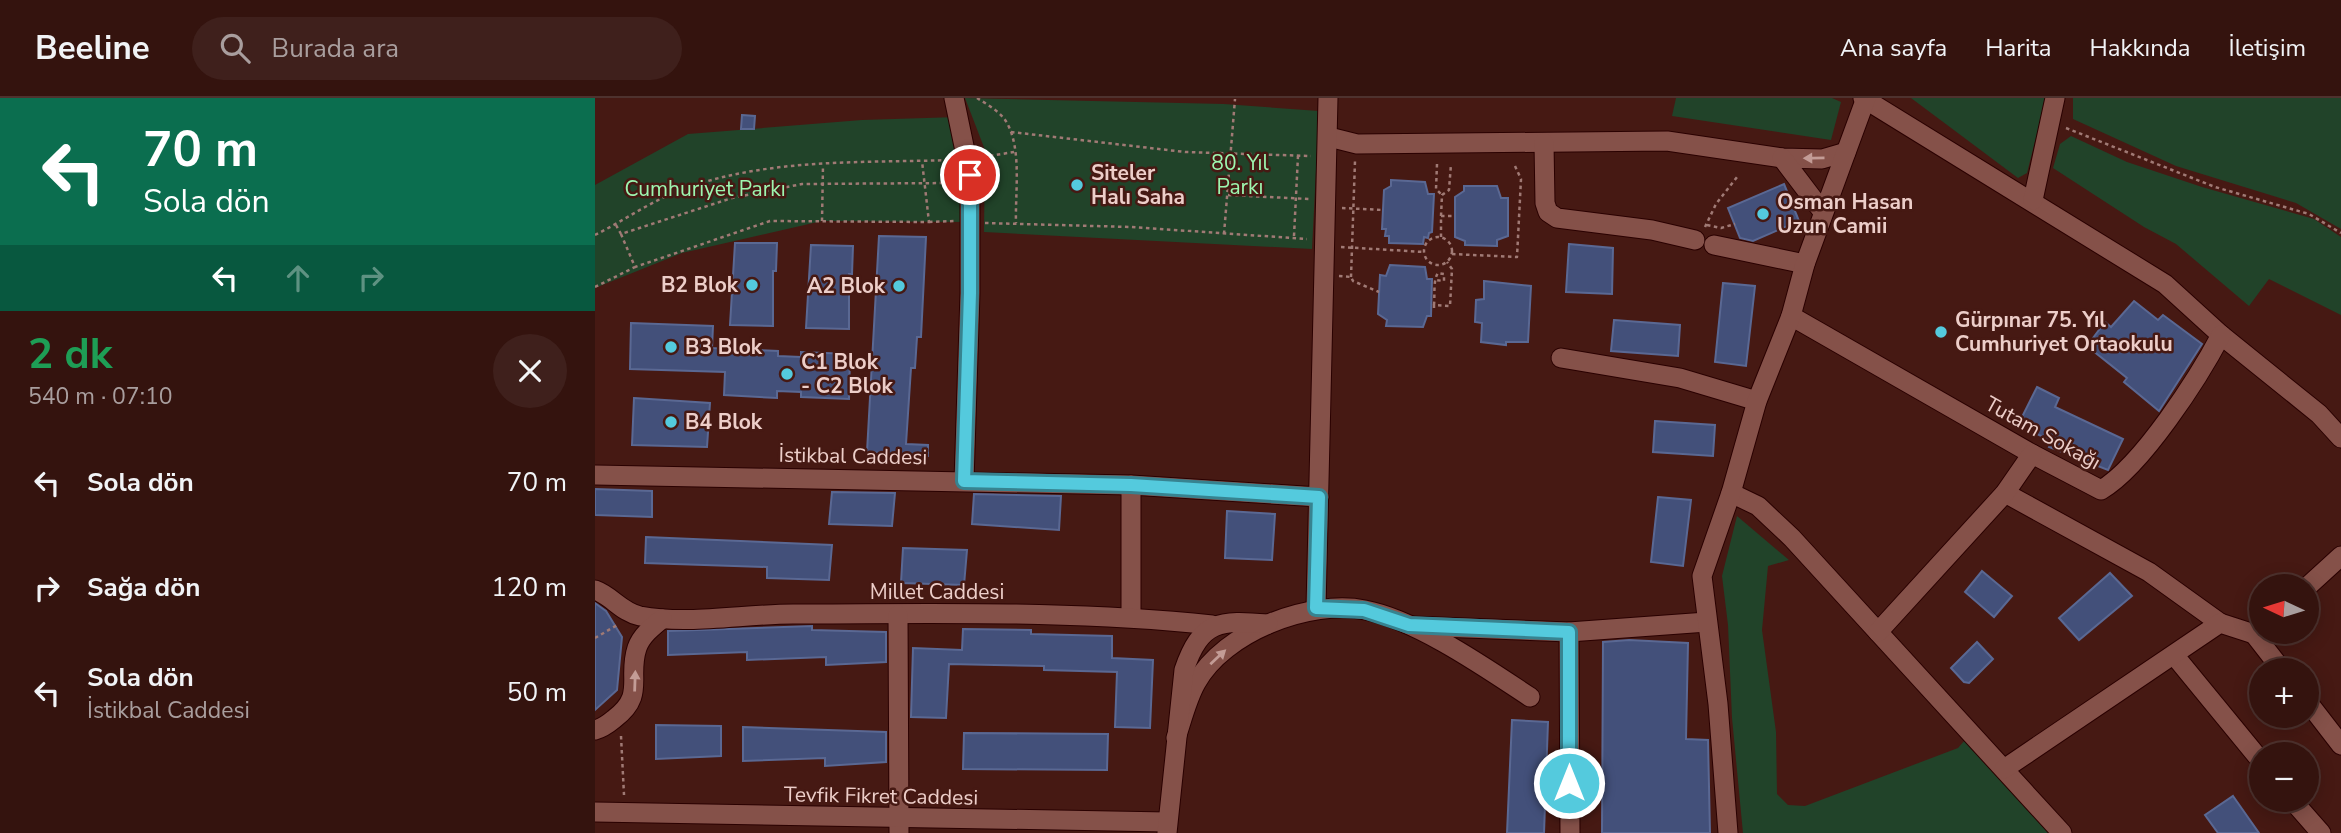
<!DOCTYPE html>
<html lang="tr">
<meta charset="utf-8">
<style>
body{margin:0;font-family:"Nunito Sans",sans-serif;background:#3f201c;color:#f1f3f6;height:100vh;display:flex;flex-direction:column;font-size:26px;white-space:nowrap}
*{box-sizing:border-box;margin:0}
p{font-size:23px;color:#a99e9e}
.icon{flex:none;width:38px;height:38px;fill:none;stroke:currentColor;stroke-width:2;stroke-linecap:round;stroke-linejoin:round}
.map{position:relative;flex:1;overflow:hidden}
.panel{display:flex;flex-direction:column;background:#34130e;width:595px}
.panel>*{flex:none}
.guide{background:#0b6e4f;color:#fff;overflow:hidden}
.needle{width:46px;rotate:274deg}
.fabs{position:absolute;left:1654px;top:476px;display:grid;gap:14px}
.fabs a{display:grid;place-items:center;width:70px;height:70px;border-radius:50%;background:#34130e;box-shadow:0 4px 18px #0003,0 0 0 2px #4e322e;font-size:35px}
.pin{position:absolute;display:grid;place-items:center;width:60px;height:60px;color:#fff;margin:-30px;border:4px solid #fff;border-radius:50%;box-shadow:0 2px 7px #0007}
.me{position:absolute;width:77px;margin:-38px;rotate:0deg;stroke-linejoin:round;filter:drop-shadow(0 0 5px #0008)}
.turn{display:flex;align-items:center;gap:24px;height:147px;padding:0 28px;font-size:32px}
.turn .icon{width:91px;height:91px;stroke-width:2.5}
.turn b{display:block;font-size:49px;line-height:60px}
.lanes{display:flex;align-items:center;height:66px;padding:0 28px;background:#0003;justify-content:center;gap:35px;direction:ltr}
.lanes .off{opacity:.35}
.round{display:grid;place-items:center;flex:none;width:74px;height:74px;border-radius:37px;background:#3f201c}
.headline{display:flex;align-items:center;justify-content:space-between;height:119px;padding:0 28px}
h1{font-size:42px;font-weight:700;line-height:52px;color:#1e9e55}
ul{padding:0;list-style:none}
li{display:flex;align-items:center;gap:21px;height:105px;padding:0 28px}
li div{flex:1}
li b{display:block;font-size:26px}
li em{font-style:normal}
header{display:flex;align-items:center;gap:42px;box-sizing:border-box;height:98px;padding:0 35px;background:#34130e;border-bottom:2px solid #4e322e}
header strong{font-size:33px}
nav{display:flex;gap:38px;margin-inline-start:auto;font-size:24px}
.search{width:490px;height:63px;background:#3f201c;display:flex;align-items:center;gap:18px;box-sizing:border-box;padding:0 24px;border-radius:38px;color:#a99e9e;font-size:26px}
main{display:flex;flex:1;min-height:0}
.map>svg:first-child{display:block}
.green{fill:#214329}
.building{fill:#43507a;stroke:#5a6893;stroke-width:2}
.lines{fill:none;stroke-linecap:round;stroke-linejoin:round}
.minor-casing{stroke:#2a0100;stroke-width:21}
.path{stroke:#a07a75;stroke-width:2.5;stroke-dasharray:3.5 3.5;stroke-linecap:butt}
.minor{stroke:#855149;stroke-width:19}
.oneway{fill:#c39c96}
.route-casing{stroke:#378390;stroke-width:18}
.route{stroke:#54cadd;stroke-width:12}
.poi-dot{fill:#54cadd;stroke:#461913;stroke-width:2.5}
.labels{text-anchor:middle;stroke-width:5;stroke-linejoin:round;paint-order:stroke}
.park-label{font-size:21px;fill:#9df6b0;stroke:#461913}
.poi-label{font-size:21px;font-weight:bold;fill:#edcec9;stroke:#461913;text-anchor:start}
.street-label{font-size:21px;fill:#edcec9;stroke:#461913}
</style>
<header>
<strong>Beeline</strong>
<div class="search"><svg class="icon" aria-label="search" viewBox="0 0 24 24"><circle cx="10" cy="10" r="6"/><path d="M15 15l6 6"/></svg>Burada ara</div>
<nav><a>Ana sayfa</a><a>Harita</a><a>Hakkında</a><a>İletişim</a></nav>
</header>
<main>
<section class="panel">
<div class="guide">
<div class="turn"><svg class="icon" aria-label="left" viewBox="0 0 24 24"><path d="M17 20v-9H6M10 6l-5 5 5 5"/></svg><div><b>70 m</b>Sola dön</div></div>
<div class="lanes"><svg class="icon" aria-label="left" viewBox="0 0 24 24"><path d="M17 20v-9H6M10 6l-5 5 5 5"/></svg><svg class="icon off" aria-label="ahead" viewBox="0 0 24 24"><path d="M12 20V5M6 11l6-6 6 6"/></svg><svg class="icon off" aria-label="right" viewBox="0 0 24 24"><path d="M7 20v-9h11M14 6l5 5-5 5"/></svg></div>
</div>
<div class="headline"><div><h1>2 dk</h1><p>540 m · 07:10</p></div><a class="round"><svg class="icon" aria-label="close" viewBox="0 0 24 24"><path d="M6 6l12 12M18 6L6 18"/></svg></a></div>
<ul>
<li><svg class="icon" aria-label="left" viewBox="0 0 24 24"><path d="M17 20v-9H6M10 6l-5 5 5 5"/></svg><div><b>Sola dön</b></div><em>70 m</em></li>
<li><svg class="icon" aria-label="right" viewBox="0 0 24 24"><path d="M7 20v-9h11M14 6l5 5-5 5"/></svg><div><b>Sağa dön</b></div><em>120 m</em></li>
<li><svg class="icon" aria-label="left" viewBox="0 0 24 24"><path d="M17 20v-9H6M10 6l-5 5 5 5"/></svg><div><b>Sola dön</b><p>İstikbal Caddesi</p></div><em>50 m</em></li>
</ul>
</section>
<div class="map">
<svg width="1746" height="735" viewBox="0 0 1746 735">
<rect width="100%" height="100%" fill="#461913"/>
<g class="green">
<path d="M370 0 629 6 724 13 717 151 389 134 390 52Z"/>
<path d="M1081 0H1237L1246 4 1236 42 1077 18Z"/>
<path d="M1316 0H1451L1432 75 1423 80Z"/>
<path d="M1478 0H1746V131L1701 105 1581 68 1478 21Z"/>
<path d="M363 19 375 124 227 123 87 155 0 190V87L93 36 267 22Z"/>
<path d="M1476 38 1532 64 1607 89 1719 121 1746 139V217L1674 181 1654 208 1581 146 1549 129 1458 70 1465 46Z"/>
<path d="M1142 418 1194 462 1173 468 1167 532 1181 634 1182 696 1193 707 1210 708 1363 650 1370 642 1457 735H1148L1137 620 1133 527 1127 478Z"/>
</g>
<g class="building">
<path d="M147 17 160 18 159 31H146Z"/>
<path d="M796 82 830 84 833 96H839L837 134 834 135 833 140 829 139 828 146 794 145V138H790L791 131H787L789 92 796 88Z"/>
<path d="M1189 86 1204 123 1158 143 1145 140 1133 110Z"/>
<path d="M869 88H902L906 100H913V138L902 142V148L870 147V143L860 139V99L869 93Z"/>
<path d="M284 138 331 139 326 239H322L320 270H316L311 346 333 347V358L272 354Z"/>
<path d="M140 145H182L181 173H178V228L135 227Z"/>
<path d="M974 146 1018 150 1017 196 971 194Z"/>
<path d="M216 147 258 148 257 176H254V231L211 230Z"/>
<path d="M795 167 830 169 832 181H837L836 218H832L828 229 791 228 792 222 783 216 785 177 791 178Z"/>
<path d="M889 183 936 188 933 244H911V247L886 244 887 225 880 224 881 202 889 201Z"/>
<path d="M1128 185 1160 188 1151 268 1120 264Z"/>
<path d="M1539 203 1563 222 1568 217 1607 246 1564 313 1529 284 1532 280 1492 248 1510 224 1516 229Z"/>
<path d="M1019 222 1085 227 1083 258 1016 253Z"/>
<path d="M36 225 118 228 117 250 183 253V258L206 259V254L255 256 254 301 206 299V294L182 293V300L129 297 130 274 35 271Z"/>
<path d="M1442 289 1464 300 1460 309 1528 341 1513 372 1454 349 1457 343 1423 327Z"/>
<path d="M39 300 115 305 112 349 37 347Z"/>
<path d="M1060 323 1120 327 1118 358 1058 354Z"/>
<path d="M0 391 57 393V419L0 417Z"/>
<path d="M237 394 300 395 297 428 234 426Z"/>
<path d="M379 396 466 398 464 432 377 426Z"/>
<path d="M1063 399 1096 402 1088 468 1056 464Z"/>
<path d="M632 413 680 416 677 462 630 460Z"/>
<path d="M51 439 237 447 234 482 172 480V469L50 465Z"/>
<path d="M308 450 372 452 369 487 306 485Z"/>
<path d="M1387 473 1417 498 1399 519 1370 494Z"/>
<path d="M1515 475 1537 498 1484 542 1464 520Z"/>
<path d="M0 505 11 513 27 539 22 592 0 612Z"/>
<path d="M217 528V532L291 534V564L231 567V559L152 562V554L73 557V533Z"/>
<path d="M368 531 436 532V536L517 538V560L558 562 555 630 520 629 522 574 449 572V568L354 566 351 620 316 619 318 550 367 552Z"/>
<path d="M1034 542 1093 545 1091 641 1113 642 1115 735H1007L1008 544Z"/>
<path d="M1382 544 1398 561 1374 585 1369 584 1356 570Z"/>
<path d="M917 622 953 624 949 735H912Z"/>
<path d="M61 627 126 628V658L61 661Z"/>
<path d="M148 629 291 634V664L230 668V660L148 663Z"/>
<path d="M369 635 513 636 512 672 368 671Z"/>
<path d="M1638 698 1664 735H1623L1610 717Z"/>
</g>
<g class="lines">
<g class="minor-casing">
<g id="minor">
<path d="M359 0 375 77V195L369 383"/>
<path d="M1268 0 1570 186 1626 237 1724 316 1746 340"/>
<path d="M734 39 762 46 1072 43 1187 60 1227 61 1251 54"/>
<path d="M949 45 950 105 953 114 962 120 1057 132 1100 142"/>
<path d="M1187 60 1228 114"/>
<path d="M1438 102 1460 0"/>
<path d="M1119 147 1210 166"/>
<path d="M1196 218 1437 356 1506 392C1547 368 1604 279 1626 237"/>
<path d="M966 260 1085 280 1162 303"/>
<path d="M0 377 536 387 724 399"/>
<path d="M536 387V518"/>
<path d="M1136 395 1163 408 1197 440 1467 735"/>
<path d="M1410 395 1554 474 1625 525"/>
<path d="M1712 489 1746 458"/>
<path d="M0 492C17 498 26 514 45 518 94 527 148 516 198 516 337 516 478 512 617 527"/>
<path d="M721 510 733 0"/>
<path d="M303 517 304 734"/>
<path d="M818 528 974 534 1112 524"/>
<path d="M974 534 975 735"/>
<path d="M1283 534 1410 395 1437 356"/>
<path d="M1659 536 1687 572"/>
<path d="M1579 557 1666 663"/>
<path d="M1712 603 1746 647"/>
<path d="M0 632C8 630 13 626 19 621 51 597 32 580 42 550 46 538 57 529 67 521"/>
<path d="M581 640C587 622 592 601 601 585 629 534 715 501 770 512 822 522 891 570 935 599"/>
<path d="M1409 671 1625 525 1659 536 1666 530"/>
<path d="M1697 702 1726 735"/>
<path d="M0 714 572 724"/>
<path d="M572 735 589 572C606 522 625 522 673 526"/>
<path d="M1133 735 1123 606 1107 478 1136 395 1162 303 1196 218 1210 166 1271 0"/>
</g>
</g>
<g class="path">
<path d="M382 0C393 7 406 14 412 25 427 52 420 95 421 125"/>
<path d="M1471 30 1620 89 1714 116 1746 135"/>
<path d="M416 34 590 54 716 58"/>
<path d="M388 59 419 54"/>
<path d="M842 66 841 91 847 97"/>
<path d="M633 97 714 101"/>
<path d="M747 110 788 112"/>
<path d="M846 118 847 97 854 92 856 66"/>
<path d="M227 123 228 67"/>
<path d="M334 124 359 123"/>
<path d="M390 125 536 129 712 141"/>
<path d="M21 127 26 136 137 100 207 86 358 85"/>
<path d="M1112 127 1126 130 1140 126"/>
<path d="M1110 129 1121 106 1142 79"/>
<path d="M26 136 40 169 175 123 334 124 327 63"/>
<path d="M629 136 640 1"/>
<path d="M0 137C30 122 59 101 91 90 175 60 268 65 357 62"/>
<path d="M699 138 703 58"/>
<path d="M846 139V118H860"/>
<circle cx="843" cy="153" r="14"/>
<path d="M746 149 829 154"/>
<path d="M857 156 922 159 926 81 920 68"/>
<path d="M744 178 756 179 758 183 784 194"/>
<path d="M756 179 760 63"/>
<path d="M0 189 40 169"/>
<path d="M839 207C840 197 838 182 843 175L849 176V183L840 182"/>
<path d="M839 210V207L855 208 857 171 852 164"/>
<path d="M0 540 24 526"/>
<path d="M26 638 29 697"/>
</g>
<use href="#minor" class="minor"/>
</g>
<defs><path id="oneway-solid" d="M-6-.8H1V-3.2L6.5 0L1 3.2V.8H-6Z" transform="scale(1.75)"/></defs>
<g class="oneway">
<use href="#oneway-solid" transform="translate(1219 60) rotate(179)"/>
<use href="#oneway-solid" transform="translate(623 559) rotate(-43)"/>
<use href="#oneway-solid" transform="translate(40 583) rotate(-88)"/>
</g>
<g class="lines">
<g class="route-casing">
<path id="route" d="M375 77V195L369 383 536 387 724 399 721 510 769 512 814 527 974 534V685"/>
</g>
<use href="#route" class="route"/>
</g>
<g class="poi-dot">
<circle cx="482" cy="87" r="7"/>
<circle cx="1168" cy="116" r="7"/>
<circle cx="157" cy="187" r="7"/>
<circle cx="304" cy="188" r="7"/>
<circle cx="1346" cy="234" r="7"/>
<circle cx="76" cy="249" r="7"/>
<circle cx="192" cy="276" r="7"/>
<circle cx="76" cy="324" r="7"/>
</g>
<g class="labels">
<g class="park-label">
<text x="645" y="72">80. Yıl<tspan x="645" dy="24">Parkı</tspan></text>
<text x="110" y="98">Cumhuriyet Parkı</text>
</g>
<g class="poi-label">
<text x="496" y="82">Siteler<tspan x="496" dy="24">Halı Saha</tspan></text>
<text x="1182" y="111">Osman Hasan<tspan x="1182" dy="24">Uzun Camii</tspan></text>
<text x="143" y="194" text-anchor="end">B2 Blok</text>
<text x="290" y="195" text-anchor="end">A2 Blok</text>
<text x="1360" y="229">Gürpınar 75. Yıl<tspan x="1360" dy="24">Cumhuriyet Ortaokulu</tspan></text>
<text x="90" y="256">B3 Blok</text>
<text x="206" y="271">C1 Blok<tspan x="206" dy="24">- C2 Blok</tspan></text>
<text x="90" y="331">B4 Blok</text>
</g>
<g class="street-label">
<text transform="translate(1448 335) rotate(29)" y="7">Tutam Sokağı</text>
<text transform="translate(258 358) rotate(1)" y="7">İstikbal Caddesi</text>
<text x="342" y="501">Millet Caddesi</text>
<text transform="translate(286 698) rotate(1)" y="7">Tevfik Fikret Caddesi</text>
</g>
</g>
</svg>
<div class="fabs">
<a><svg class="needle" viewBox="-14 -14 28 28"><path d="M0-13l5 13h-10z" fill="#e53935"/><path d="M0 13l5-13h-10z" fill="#a99e9e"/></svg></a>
<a>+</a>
<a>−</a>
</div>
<div class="pin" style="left:375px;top:77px;background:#d93025"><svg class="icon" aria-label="arrive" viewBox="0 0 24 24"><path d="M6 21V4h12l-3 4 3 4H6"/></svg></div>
<svg class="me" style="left:974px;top:685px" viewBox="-20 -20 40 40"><circle r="17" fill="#54cadd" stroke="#fff" stroke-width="3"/><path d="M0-11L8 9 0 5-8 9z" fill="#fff"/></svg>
</div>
</main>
